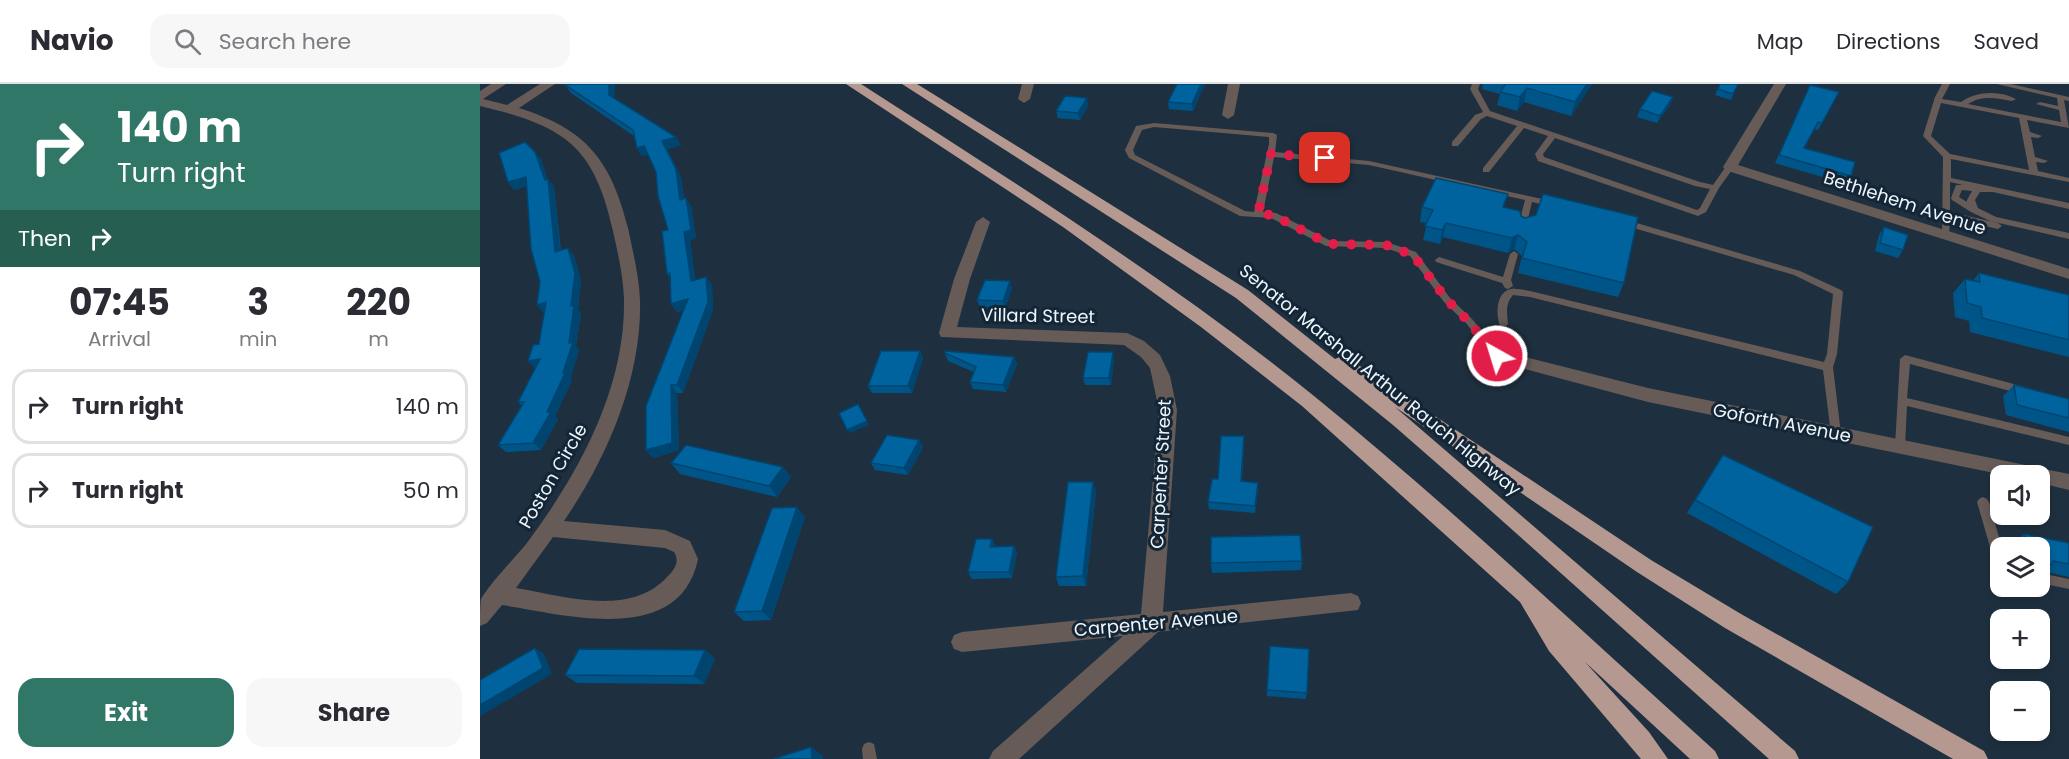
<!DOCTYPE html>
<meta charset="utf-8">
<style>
body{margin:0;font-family:Poppins,sans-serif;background:#f7f7f7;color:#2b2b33;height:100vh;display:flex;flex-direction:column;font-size:22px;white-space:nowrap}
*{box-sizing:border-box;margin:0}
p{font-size:20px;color:#7c7c81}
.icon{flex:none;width:33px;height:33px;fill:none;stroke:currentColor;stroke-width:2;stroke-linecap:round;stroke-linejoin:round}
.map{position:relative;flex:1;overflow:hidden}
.sheet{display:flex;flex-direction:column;background:#fff;width:480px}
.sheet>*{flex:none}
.top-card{background:#307767;color:#fff;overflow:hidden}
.fabs{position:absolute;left:1510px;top:381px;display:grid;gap:12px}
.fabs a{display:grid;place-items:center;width:60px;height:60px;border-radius:12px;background:#fff;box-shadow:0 3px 9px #0003;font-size:30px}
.pin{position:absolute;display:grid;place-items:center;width:51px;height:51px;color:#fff;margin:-26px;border-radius:12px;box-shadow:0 3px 9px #0006}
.me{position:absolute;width:66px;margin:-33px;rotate:321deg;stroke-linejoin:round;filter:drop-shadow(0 0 4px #0008)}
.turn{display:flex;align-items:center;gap:21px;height:126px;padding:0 18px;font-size:27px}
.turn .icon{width:78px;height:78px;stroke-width:2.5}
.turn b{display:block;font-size:42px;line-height:51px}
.then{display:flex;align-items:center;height:57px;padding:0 18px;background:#0003;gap:12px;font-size:22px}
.eta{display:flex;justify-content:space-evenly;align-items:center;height:102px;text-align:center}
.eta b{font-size:36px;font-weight:700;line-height:42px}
.button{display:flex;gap:12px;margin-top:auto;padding:12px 18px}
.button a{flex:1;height:69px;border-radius:18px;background:#307767;color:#fff;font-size:24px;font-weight:700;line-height:69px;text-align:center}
.button a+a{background:#f7f7f7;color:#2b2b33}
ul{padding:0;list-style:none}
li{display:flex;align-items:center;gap:18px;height:75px;margin:0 12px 9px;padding:0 6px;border:3px solid #e1e1e2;border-radius:18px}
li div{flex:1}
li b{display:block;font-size:22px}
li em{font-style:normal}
header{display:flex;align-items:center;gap:36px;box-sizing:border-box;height:84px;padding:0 30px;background:#fff;border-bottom:2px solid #e1e1e2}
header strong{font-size:28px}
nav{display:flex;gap:33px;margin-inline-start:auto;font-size:21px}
.search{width:420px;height:54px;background:#f7f7f7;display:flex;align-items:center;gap:15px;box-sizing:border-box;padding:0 21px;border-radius:18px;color:#7c7c81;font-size:22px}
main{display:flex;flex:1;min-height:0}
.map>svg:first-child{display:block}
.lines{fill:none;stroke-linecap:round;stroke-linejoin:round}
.lane{fill:#675b57;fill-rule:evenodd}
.street{fill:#675b57;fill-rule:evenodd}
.highway{fill:#b5988f;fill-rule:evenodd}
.wall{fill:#058}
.shaded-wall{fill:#00456f}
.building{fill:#00639e;stroke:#00456f;stroke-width:1.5}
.route{stroke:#e11d48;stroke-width:10;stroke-dasharray:0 18}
.labels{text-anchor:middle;stroke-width:6;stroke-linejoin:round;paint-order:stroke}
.street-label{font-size:18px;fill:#edf6fe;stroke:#142635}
</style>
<header>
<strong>Navio</strong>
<div class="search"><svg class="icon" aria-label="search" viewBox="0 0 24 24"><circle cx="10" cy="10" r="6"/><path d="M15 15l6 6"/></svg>Search here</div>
<nav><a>Map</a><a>Directions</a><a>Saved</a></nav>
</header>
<main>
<section class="sheet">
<div class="top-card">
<div class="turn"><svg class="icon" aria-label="right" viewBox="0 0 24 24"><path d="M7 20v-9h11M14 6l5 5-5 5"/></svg><div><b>140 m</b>Turn right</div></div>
<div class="then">Then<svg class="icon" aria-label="right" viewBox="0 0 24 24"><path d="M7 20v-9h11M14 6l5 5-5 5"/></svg></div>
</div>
<div class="eta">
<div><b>07:45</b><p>Arrival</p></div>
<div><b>3</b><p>min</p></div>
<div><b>220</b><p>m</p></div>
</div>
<ul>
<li><svg class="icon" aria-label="right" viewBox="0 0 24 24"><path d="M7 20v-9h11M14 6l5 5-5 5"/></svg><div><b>Turn right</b></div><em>140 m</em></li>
<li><svg class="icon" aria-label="right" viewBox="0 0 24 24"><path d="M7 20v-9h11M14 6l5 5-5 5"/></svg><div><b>Turn right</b></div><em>50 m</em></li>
</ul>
<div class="button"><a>Exit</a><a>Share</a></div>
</section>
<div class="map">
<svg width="1589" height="675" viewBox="0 0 1589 675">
<rect width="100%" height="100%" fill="#1e303f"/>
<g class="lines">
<g class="lane">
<path d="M992 0H1000L998 5 1010 27 1220 98 1233 101 1247 81H1250L1254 83 1239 104 1226 128 1218 132 1058 77 1055 70 1068 52 1044 44 1009 88H1003V84L1037 42 1007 32 1001 35 978 62H972V58L995 31 1003 28 990 5ZM1075 54 1215 102 1230 105 1220 124 1217 126 1064 73 1063 70Z"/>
<path d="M1462 0H1470L1462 15 1481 18C1496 7 1520 6 1536 15L1532 17C1516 14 1502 11 1488 20L1581 38 1579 26 1556 20 1560 18 1578 22 1577 14 1517 0H1531L1589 13V17L1584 16 1589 44 1547 36 1550 48 1562 52 1558 54 1551 53 1555 73 1568 77 1564 79 1556 78 1558 87 1589 94V98L1471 75V94L1589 119V125L1513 108H1500L1495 116 1498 124 1516 133 1589 149V155L1510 137 1491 128 1472 116 1471 114 1476 101H1483L1470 98V128L1518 139 1522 142 1518 145 1470 134 1469 152 1468 154H1462L1463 73 1443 52 1455 13ZM1461 19 1539 34 1549 86 1470 70 1451 52ZM1482 106 1492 107 1487 116V118L1479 113Z"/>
<path d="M674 39 793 49 797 51 795 68 889 77 1076 118V122L1073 123 1052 118 1046 143 1042 146 1038 143 1045 116 889 81 794 73 783 128 796 129 851 157 906 158 936 168 970 214 992 235 1020 269 1022 272 1020 275H1014L986 239 964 218 930 172 905 164 846 162 791 134 760 132 649 74 645 66 656 42ZM674 43 789 53V60L774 128 765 127 655 71 653 66 662 46Z"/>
<path d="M1143 135 1320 187 1361 206 1363 208 1357 270 1353 283 1361 350 1360 353H1352L1351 350 1343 286 1050 213 1033 211C1025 220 1027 229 1028 240L1026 242H1020C1016 232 1015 208 1031 205 1036 204 1044 206 1050 207L1344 278 1347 270 1353 210 1314 191 1140 140V136Z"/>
<path d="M1034 167 1038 170 1031 196 1033 202 1028 205 1025 204 1022 199 956 178 955 176 959 173 1023 193 1030 170Z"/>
<path d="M1425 271 1545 303 1550 307 1545 311 1430 280 1427 314 1589 353V361L1427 322 1425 362 1424 365H1416L1415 362 1420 275Z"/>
<path d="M1503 413 1507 415 1509 418 1522 464 1521 485 1517 484 1515 480 1497 418 1499 415Z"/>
<path d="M1560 489 1589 495V505L1560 499Z"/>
<path d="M389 658 394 660 397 675H383L382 665 384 660Z"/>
</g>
<g class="street">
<path d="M11 0H26L3 15 27 21 60 0H75L39 24C106 45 131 76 148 144 153 168 159 192 160 216 162 294 127 374 84 437L185 446 210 457 218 475C200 564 82 530 22 521L7 539 0 542C0 534 0 521 1 515 11 498 34 475 47 459 99 389 146 304 144 214 143 192 138 169 133 147 114 61 84 42 0 22V7ZM73 453 185 464 194 468C200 477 195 485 188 492 151 534 83 512 36 504Z"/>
<path d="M542 0H554L550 15 544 19 538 15Z"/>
<path d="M748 0H760L754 31 748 35 742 31Z"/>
<path d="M1294 0H1306L1258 81 1589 185V195L1245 86 1243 83Z"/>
<path d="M503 133 510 138 490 195 477 243 647 249 664 257 680 271 690 292 697 326 683 528 871 509 878 512 881 519 878 526 678 548 539 675H509L513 667 643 552 482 568 474 565 471 558 474 551 482 548 661 530 679 326 670 284 661 273 644 261 461 253 459 249 474 195 496 138Z"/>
<path d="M1017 266 1168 304 1589 390V406L1560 399V392H1529L1168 318 1011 276 1009 272 1011 268Z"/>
</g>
<g class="highway">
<path d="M366 0H381C535 99 692 197 834 312 973 425 1103 548 1235 667L1239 675H1210L1105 578 1169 648 1188 675H1161L1069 567 1040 518 822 322 721 243 583 143Z"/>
<path d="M422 0H437L768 206 855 275 862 272 868 274 1171 476 1261 530 1504 667 1508 675H1473L1245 544 1157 488 915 323 1315 667 1319 675H1289L1000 417 913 341 756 214Z"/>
</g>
</g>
<g class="wall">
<path d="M92 0H135L134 15 196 53 201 61 187 65 201 93 204 114H206L211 122 216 154 210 156 215 196 226 193 232 201 233 226 203 309H197L199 366 173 374 166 366 204 226 197 228 191 220V195L187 190 188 146 176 88 168 70 162 72 157 64 154 52 91 9 85 1Z"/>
<path d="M725 0 713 27 689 25 688 18Z"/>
<path d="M1003 0H1112L1091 32 1044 18 1037 27 1017 21 1020 10 1002 5Z"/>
<path d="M1240 0H1258L1251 16 1235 11Z"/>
<path d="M1327 8H1359L1338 46 1334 45 1324 64 1371 92 1366 100 1295 79Z"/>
<path d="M1193 13 1190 21 1177 39 1157 33 1160 25Z"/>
<path d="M608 22 600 36 578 34 576 27Z"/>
<path d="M61 75 67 95H68L74 103 81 167 94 172 101 196 98 226 101 229 96 262 99 266 90 295 92 296 75 332 78 335 61 366 26 368 18 361 42 322 38 318 55 285 65 228H63L57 221 60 198 46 102 34 106 28 98Z"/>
<path d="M942 123H1025L1041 132 1144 199 1138 213 1038 189 1042 172 1034 165 1028 169 963 153 960 160 943 156 947 139 940 138Z"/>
<path d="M1404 143 1423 166 1418 174 1395 167 1399 151Z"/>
<path d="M1499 189 1589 211V273L1490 248 1489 237 1475 233 1473 209 1485 195 1493 197Z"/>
<path d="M532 205 525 224 500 223 497 216Z"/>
<path d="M440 267 443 274 432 309H392L388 302Z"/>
<path d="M465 269 534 273 537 280 526 308 493 305 490 298 494 288 468 277Z"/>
<path d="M634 275 631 301H605L603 294Z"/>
<path d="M1534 301 1589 315V348L1526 331 1523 312Z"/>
<path d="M439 356 443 363 428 391 395 386 391 379Z"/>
<path d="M764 359 762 397 778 406 775 429 729 425 728 418 738 395Z"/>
<path d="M1243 371 1368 498 1356 510 1207 429Z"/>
<path d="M191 379 303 383 311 393 297 413 200 390Z"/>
<path d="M613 398 616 408 606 502H579L576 493Z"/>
<path d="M325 433 291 536 264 537 254 528Z"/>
<path d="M1544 450 1589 459V493L1562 487 1560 489V464H1533L1532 460Z"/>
<path d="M512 455 515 461V463L534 462 537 469 532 494 492 495 488 488Z"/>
<path d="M822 477 821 486 732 489 731 479Z"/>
<path d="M829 565 826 615 787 612V606Z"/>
<path d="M225 566 235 575 224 600 97 599 85 591Z"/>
</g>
<g class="shaded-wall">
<path d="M129 0H135L134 19 129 11Z"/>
<path d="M721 0H725L713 27 712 20Z"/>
<path d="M1107 0H1112L1091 32 1095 18Z"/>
<path d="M1047 4 1044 18 1037 27 1040 13Z"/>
<path d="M1193 13 1190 21 1177 39 1180 32Z"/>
<path d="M607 14 608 22 600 36 598 29Z"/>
<path d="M196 53 201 61 187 65 201 93 205 124 200 116 182 57Z"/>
<path d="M164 62 170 70 162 72 157 64Z"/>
<path d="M55 68 61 75 69 99 68 95 74 103 81 176 75 168 65 96Z"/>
<path d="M46 93 52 100 34 106 28 98Z"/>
<path d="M206 114 211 122 216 154 210 156 217 205 211 197 204 148Z"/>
<path d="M966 139 963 153 960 160 962 146Z"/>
<path d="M1038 151 1034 165 1028 169 1032 154Z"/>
<path d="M88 164 94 172 101 196 98 226 101 229 96 262 99 266 90 295 92 296 75 332 78 335 61 366 53 359 83 289 89 259 91 222Z"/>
<path d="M226 193 232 201 233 226 203 309 197 301Z"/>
<path d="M530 197 532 205 525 224 523 217Z"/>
<path d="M208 215 214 223 197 228 191 220Z"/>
<path d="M66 218 73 226 63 228 57 221Z"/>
<path d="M440 267 443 274 432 309 428 302Z"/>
<path d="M633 268 634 275 631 301 629 294Z"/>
<path d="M534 273 537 280 526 308 523 301Z"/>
<path d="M60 275 55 285 48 277Z"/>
<path d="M191 301 197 309 199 366 173 374 166 366Z"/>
<path d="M378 320 389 341 370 349 367 346Z"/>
<path d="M439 356 443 363 428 391 424 384Z"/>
<path d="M303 383 311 393 297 413 289 402Z"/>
<path d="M613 398 616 408 606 502 603 492Z"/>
<path d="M778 399V406L775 429V422Z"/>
<path d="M317 423 325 433 291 536 282 527Z"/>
<path d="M512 455 515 461 513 469 510 463Z"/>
<path d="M534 462 537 469 532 494 529 488Z"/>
<path d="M55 564 64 570 72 590 0 632V621Z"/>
<path d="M225 566 235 575 224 600 214 592Z"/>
<path d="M331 663 343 672V675H332Z"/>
</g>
<g class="building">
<path d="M92 0H129V11L196 53 182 57 196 85 200 116 206 114 211 146 204 148 211 197 226 193 228 218 197 301H191L192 359 166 366V322L208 215 191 220 190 189 187 190 182 147 188 146 178 112 176 88 164 62 157 64 153 46 85 1Z"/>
<path d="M697 0H721L712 20 688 18Z"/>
<path d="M1026 0H1107L1095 18 1047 4 1040 13 1020 8Z"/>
<path d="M1240 0H1258L1253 10 1238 5Z"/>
<path d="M1330 1 1359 8 1342 39 1338 38 1324 64 1375 78 1371 92 1299 71Z"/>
<path d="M1172 7 1193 13 1180 32 1160 25Z"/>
<path d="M585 12 607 14 598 29 576 27Z"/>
<path d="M45 58 55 68 65 96 68 95 75 168 88 164 95 189 91 222 94 221 89 259 93 258 83 289H85L67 328H71L53 359 18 361 44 318H38L60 275 48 277 53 261 59 260 66 218 57 221 60 198 51 165 46 93 28 98 19 69Z"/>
<path d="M956 94 1028 110 1023 123 1040 127 1041 132 1045 134 1056 131 1063 110 1158 133 1144 199 1042 174 1047 158 1038 151 1032 154 966 139 962 146 945 142 953 126 942 123Z"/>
<path d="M1404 143 1428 151 1423 166 1400 159Z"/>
<path d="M1499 189 1589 211V256L1502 234 1501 223 1487 219 1485 195 1500 198Z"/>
<path d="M505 196 530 197 523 217 497 216Z"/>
<path d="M401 267H440L428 302H388Z"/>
<path d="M465 267 534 273 523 301 490 298 496 283 465 269Z"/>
<path d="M608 268H633L629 294H603Z"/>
<path d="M1534 301 1589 315V334L1537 321Z"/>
<path d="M378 320 387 337 367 346 359 329Z"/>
<path d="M407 351 439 356 424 384 391 379Z"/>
<path d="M741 352H764L761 397 778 399 775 422 728 418 732 395H738Z"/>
<path d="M206 361 303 383 289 402 191 379Z"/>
<path d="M1243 371 1393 443 1368 498 1215 416Z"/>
<path d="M588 398H613L603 492 576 493Z"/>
<path d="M317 423 282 527 254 528 292 424Z"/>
<path d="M1544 450 1589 459V480L1573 477 1571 481 1560 479V464H1548Z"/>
<path d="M820 451 822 477 731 479V453Z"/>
<path d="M496 455H512L510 463 534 462 529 488H488Z"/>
<path d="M790 562 829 565 827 609 787 606Z"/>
<path d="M55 564 63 584 0 621V596Z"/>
<path d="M99 565 225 566 214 592 85 591Z"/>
<path d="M331 663 332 675H293Z"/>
</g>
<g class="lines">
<path class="route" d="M845 74 791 70 778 130 793 131 849 160 906 161 933 171 967 216 988 237 1017 272"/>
</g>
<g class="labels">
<g class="street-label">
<text transform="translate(1425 119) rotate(18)" y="6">Bethlehem Avenue</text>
<text transform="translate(558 232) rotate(1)" y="6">Villard Street</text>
<text transform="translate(900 296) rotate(39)" y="6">Senator Marshall Arthur Rauch Highway</text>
<text transform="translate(1302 339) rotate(11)" y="6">Goforth Avenue</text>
<text transform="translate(681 390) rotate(-87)" y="6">Carpenter Street</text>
<text transform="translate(73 392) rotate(-60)" y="6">Poston Circle</text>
<text transform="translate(676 539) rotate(-5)" y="6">Carpenter Avenue</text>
</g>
</g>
</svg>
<div class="fabs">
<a><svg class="icon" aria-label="sound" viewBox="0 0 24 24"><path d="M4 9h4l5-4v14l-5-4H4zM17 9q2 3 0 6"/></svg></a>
<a><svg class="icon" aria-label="layers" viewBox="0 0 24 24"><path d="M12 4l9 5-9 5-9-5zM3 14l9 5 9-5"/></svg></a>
<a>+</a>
<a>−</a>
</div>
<div class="pin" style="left:845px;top:74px;background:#d93025"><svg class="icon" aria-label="arrive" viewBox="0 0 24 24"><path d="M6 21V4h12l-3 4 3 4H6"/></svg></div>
<svg class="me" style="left:1017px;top:272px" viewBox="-20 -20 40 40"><circle r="17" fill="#e11d48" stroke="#fff" stroke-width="3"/><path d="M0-11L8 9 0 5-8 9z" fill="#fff"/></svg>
</div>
</main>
